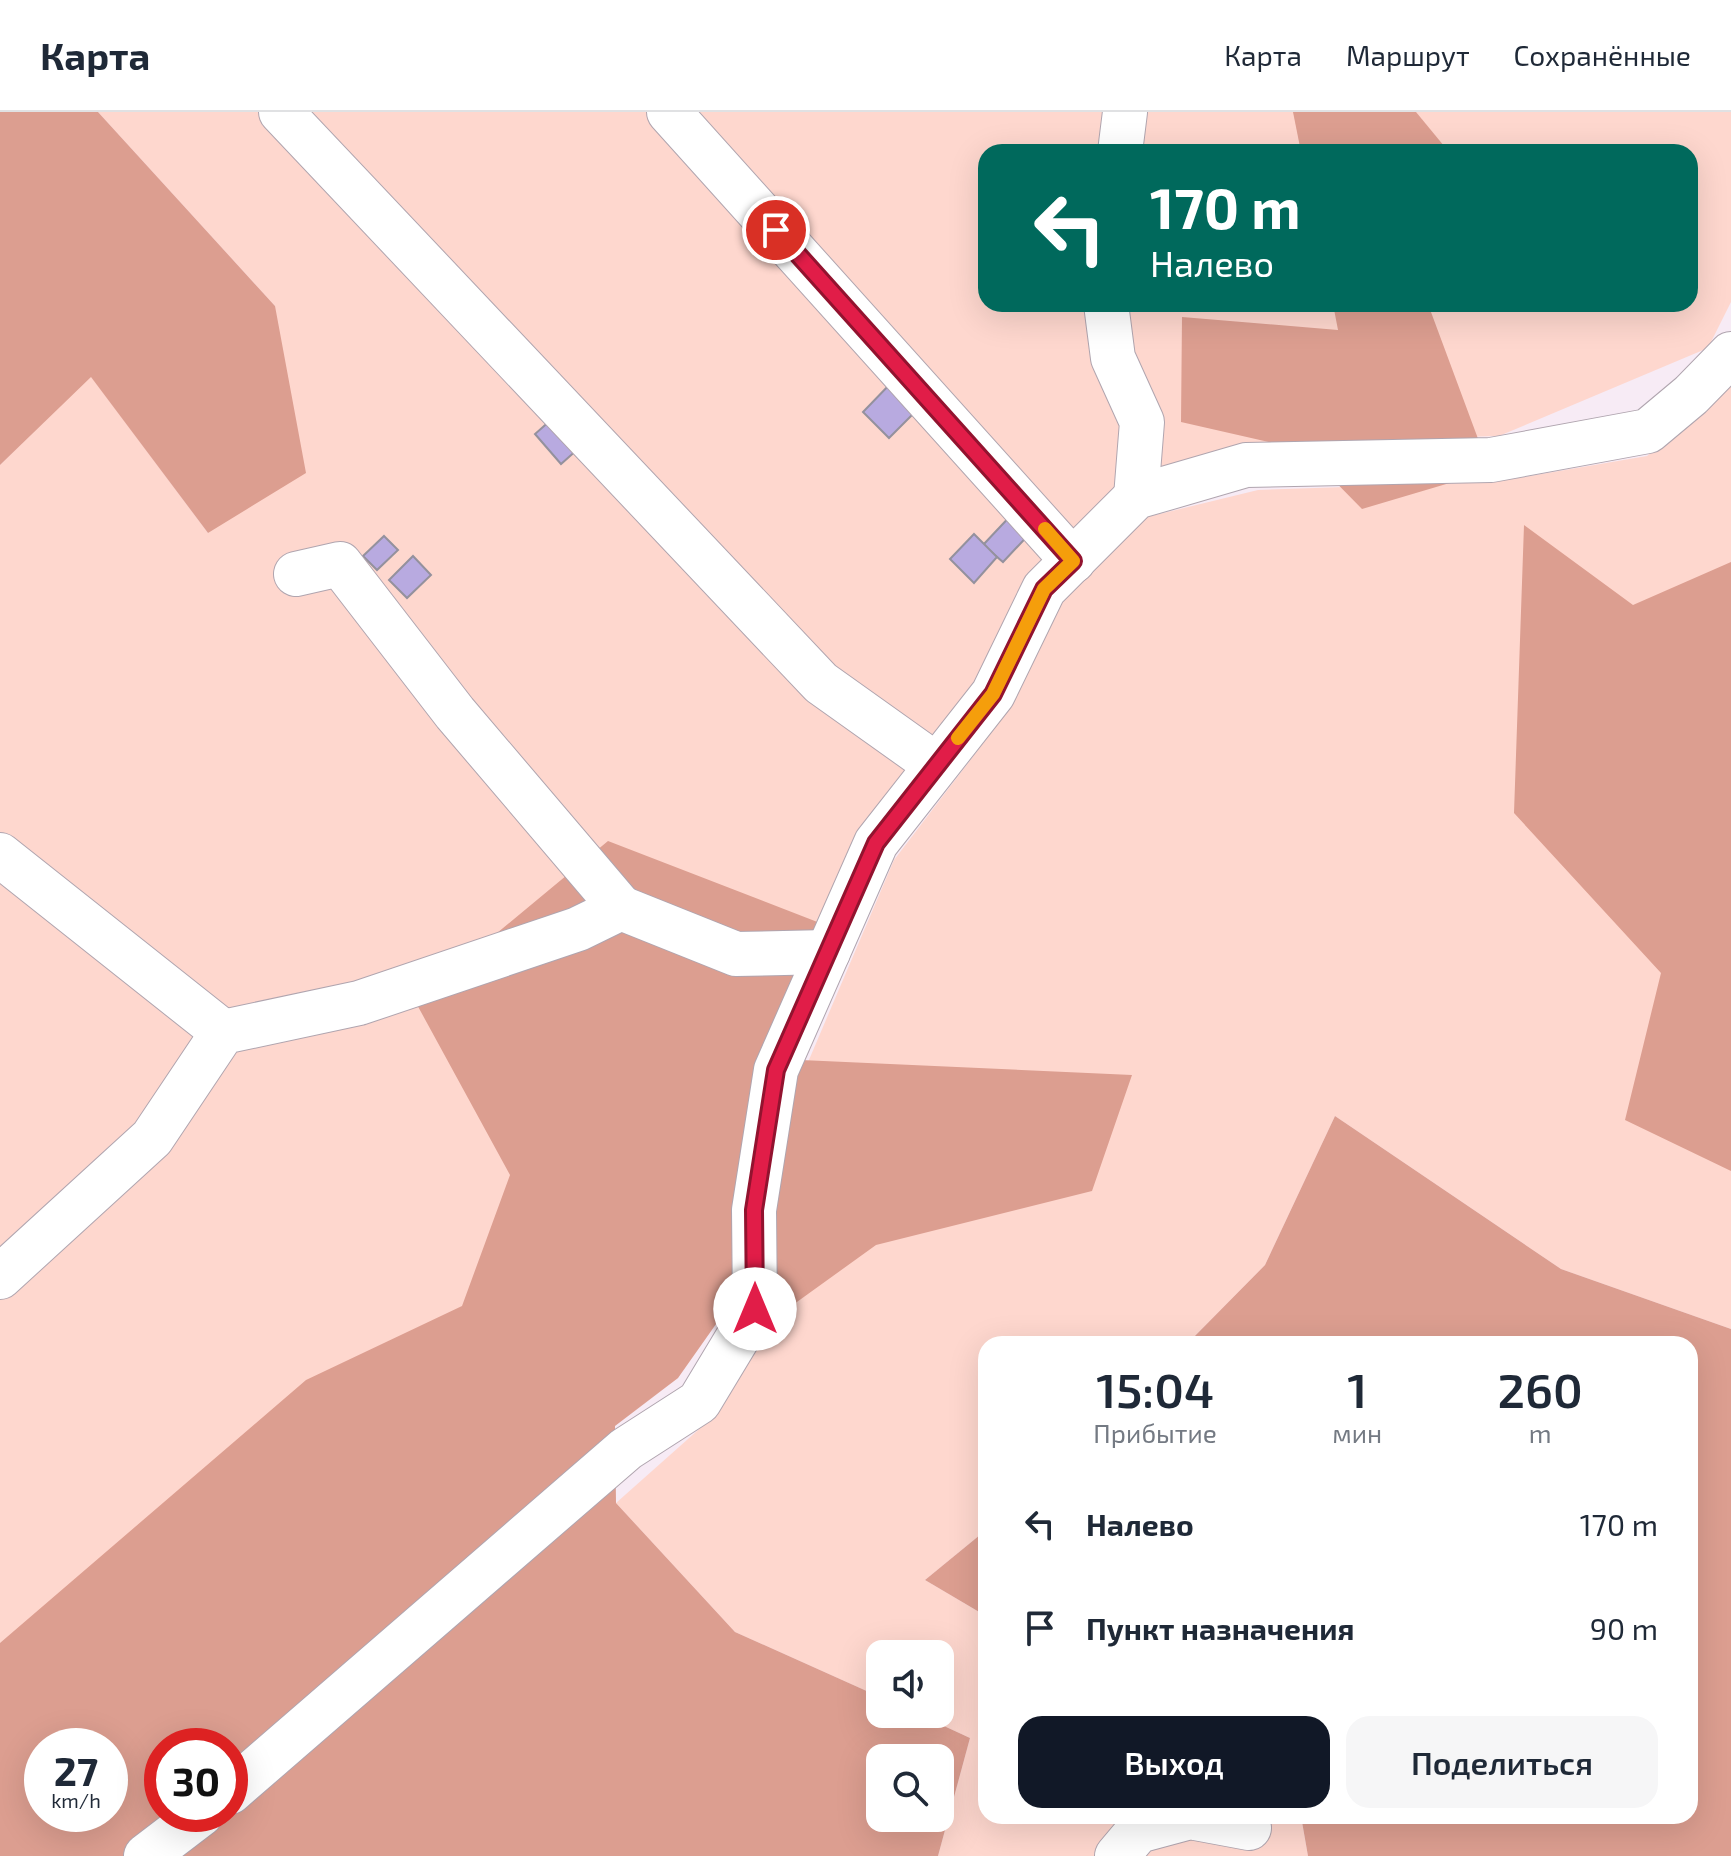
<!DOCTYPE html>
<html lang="ru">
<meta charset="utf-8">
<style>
body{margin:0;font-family:"Exo 2",sans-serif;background:#f6f6f7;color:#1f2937;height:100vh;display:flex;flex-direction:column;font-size:30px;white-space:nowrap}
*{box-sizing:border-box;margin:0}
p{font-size:26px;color:#747a83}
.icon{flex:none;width:44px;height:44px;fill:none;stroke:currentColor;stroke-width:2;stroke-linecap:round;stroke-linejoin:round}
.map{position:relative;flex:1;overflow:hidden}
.sheet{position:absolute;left:978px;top:1224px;width:720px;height:488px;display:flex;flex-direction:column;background:#fff;border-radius:24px;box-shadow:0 8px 32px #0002}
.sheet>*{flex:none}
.top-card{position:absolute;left:978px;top:32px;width:720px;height:168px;border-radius:24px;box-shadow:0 8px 32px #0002;background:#00695c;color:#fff;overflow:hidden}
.fabs{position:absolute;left:866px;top:1528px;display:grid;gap:16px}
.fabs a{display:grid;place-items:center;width:88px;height:88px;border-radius:16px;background:#fff;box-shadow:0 8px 32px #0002;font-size:40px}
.speed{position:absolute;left:24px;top:1616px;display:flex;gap:16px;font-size:40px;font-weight:700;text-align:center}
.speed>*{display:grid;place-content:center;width:104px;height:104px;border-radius:50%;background:#fff;box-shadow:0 8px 32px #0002;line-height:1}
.speed small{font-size:20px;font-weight:400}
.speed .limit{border:12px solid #d22;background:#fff;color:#111}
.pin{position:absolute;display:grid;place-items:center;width:68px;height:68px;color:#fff;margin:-34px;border:4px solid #fff;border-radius:50%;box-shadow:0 2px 8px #0007}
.me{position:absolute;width:88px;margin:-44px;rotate:0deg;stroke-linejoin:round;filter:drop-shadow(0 0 6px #0008)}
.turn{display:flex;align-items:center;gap:28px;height:168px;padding:0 40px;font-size:36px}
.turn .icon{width:104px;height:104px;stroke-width:2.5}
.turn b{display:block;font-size:56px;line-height:68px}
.eta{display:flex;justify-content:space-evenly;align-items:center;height:136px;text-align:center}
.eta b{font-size:48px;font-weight:600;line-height:56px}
.action{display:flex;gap:16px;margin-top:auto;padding:16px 40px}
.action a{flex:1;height:92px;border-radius:24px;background:#111827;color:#fff;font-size:32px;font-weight:600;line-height:92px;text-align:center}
.action a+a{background:#f6f6f7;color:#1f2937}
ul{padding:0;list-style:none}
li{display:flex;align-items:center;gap:24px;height:104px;padding:0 40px}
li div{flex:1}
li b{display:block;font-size:30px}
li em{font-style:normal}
header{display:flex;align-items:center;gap:48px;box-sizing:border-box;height:112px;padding:0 40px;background:#fff;border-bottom:2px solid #e0e1e3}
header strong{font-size:38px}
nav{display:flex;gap:44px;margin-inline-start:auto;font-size:28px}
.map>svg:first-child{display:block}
.green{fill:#fed7ce;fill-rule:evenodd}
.forest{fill:#dc9e90;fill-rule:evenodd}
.building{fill:#b8aae0;stroke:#94919d;stroke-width:2}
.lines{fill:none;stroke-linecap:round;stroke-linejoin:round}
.minor-casing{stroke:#b0a5af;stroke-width:46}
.minor{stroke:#fff;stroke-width:44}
.route-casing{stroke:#92132f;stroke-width:20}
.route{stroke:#e11d48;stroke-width:14}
.slow{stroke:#f59e0b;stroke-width:14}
</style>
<header>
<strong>Карта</strong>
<nav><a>Карта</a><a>Маршрут</a><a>Сохранённые</a></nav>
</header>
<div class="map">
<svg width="1731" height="1744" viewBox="0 0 1731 1744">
<rect width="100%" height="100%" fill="#f7ebf5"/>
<g class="green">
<path d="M98 0H1731V190L1708 236 1499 324 1243 331 1137 363 863 716 678 1266 162 1634V1659L62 1744H0V353L91 264 208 421 275 194ZM986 40H1690V192H986ZM42 1634H110V1702H42Z"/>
<path d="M1731 269V1217L1561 1157 1335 1004 1265 1153 1187 1232H986V1418L925 1468 986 1504V1704H1301L1308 1744H938L970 1626 918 1602H940V1542H880V1585L735 1520 616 1391 706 1311 783 1200 779 1103 800 969 894 748 1007 600 1060 492 1143 406 1258 378 1494 370 1647 344Z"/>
</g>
<g class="forest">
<path d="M0 0H98L275 194 306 361 208 421 91 265 0 353Z"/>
<path d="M1293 0H1416L1449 40H1301Z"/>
<path d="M1333 192H1428L1490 359 1362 397 1304 338 1181 310 1182 205 1338 218Z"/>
<path d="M1524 413 1633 493 1731 450V1059L1625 1008 1661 861 1514 701Z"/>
<path d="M608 729 820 811 759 946 1132 963 1092 1079 876 1133 783 1200 733 1188 678 1266 615 1314 616 1391 735 1520 880 1585V1602H918L970 1626 938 1744H0V1531L306 1268 462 1194 510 1063 415 889ZM42 1634H110V1702H42ZM162 1634H230V1702H162ZM880 1646H940V1706H880Z"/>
<path d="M1335 1004 1561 1157 1731 1217V1744H1308L1301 1704H1690V1232H1187L1265 1153Z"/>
<path d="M986 1418V1504L925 1468Z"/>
</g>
<g class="building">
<path d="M892 270 918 297 889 326 863 300Z"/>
<path d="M552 307 578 337 561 352 535 322Z"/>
<path d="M1016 398 1035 416 1003 450 983 433Z"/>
<path d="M974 422 997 445 974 471 950 447Z"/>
<path d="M384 424 398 438 377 458 363 444Z"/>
<path d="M413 444 431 463 407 486 389 468Z"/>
</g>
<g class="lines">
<g class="minor-casing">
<g id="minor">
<path d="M281 0 821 571 936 653"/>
<path d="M669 0 1073 449"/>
<path d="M1120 40 1125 0"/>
<path d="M1106 192 1113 246 1142 310 1136 385"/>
<path d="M0 743 223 920"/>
<path d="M621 796 736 842 828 840"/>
<path d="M0 1165 152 1026 223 920 359 891 578 817 621 796 455 601 340 452 296 462"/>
<path d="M230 1680 626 1337 699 1290 755 1197 754 1098 776 958 876 731 993 582 1044 477 1136 385 1246 353 1491 348 1648 319 1691 283 1731 242"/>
<path d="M146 1744 201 1702"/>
<path d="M1117 1744 1138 1719 1190 1705 1249 1716"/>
</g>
</g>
<use href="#minor" class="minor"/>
</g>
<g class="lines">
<g class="route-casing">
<path id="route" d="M755 1197 754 1098 776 958 876 731 993 582 1044 477 1073 449 776 118"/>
</g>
<use href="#route" class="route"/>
<path class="slow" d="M958 626 993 582 1044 477 1073 449 1045 417"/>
</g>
</svg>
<div class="fabs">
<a><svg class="icon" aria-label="sound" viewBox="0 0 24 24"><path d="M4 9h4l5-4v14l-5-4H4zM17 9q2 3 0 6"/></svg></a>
<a><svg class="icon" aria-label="search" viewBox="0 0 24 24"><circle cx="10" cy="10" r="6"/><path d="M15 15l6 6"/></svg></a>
</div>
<div class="speed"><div>27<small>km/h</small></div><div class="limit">30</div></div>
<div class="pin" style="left:776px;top:118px;background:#d93025"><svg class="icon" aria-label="arrive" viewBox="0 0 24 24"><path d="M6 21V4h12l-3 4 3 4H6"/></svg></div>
<svg class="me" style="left:755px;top:1197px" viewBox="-20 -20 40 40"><circle r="19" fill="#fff"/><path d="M0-13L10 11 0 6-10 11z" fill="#e11d48"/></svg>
<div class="top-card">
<div class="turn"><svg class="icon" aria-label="left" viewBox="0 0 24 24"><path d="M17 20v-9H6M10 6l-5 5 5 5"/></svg><div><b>170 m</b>Налево</div></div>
</div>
<section class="sheet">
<div class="eta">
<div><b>15:04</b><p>Прибытие</p></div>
<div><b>1</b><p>мин</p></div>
<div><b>260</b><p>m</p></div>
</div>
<ul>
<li><svg class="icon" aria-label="left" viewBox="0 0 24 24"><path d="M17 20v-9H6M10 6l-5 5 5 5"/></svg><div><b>Налево</b></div><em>170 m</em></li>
<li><svg class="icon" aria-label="arrive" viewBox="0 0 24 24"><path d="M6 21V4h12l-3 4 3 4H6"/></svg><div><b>Пункт назначения</b></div><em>90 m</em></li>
</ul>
<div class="action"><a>Выход</a><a>Поделиться</a></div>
</section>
</div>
